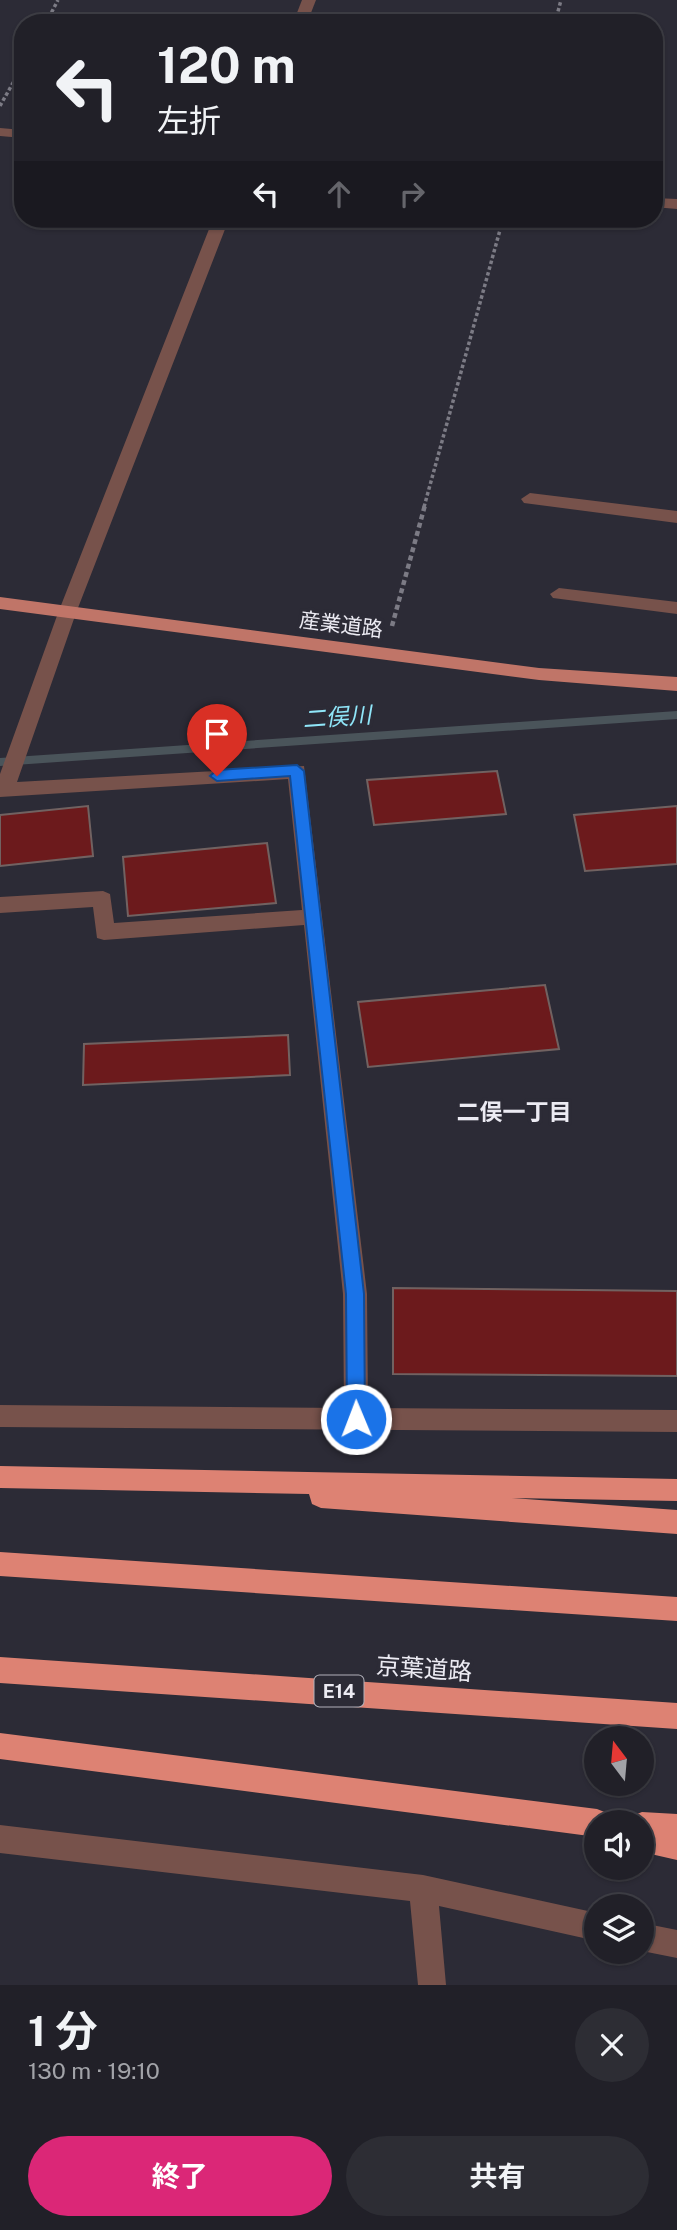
<!DOCTYPE html>
<html lang="ja">
<meta charset="utf-8">
<style>
body{margin:0;font-family:"Public Sans","Noto Sans JP",sans-serif;background:#2d2d34;color:#f1f3f6;height:100vh;display:flex;flex-direction:column;font-size:26px;white-space:nowrap}
*{box-sizing:border-box;margin:0}
p{font-size:23px;color:#a2a3a8}
.icon{flex:none;width:38px;height:38px;fill:none;stroke:currentColor;stroke-width:2;stroke-linecap:round;stroke-linejoin:round}
.map{position:relative;height:1985px;overflow:hidden}
.details{display:flex;flex-direction:column;background:#212028;flex:1}
.details>*{flex:none}
.hud{position:absolute;left:14px;top:14px;width:649px;height:214px;border-radius:28px;box-shadow:0 2px 5px #0004,0 0 0 2px #3e3e45;background:#212028;color:#f1f3f6;overflow:hidden}
.needle{width:46px;rotate:344deg}
.buttons{position:absolute;left:584px;top:1726px;display:grid;gap:14px}
.buttons a{display:grid;place-items:center;width:70px;height:70px;border-radius:50%;background:#212028;box-shadow:0 2px 5px #0004,0 0 0 2px #3e3e45;font-size:35px}
.pin{position:absolute;display:grid;place-items:center;width:60px;height:60px;color:#fff;margin:-72px -30px;border-radius:50% 50% 50% 0;rotate:-45deg;box-shadow:0 0 7px #0007}
.pin .icon{rotate:45deg}
.me{position:absolute;width:77px;margin:-38px;rotate:359deg;stroke-linejoin:round;filter:drop-shadow(0 0 5px #0008)}
.turn{display:flex;align-items:center;gap:24px;height:147px;padding:0 28px;font-size:32px}
.turn .icon{width:91px;height:91px;stroke-width:2.5}
.turn b{display:block;font-size:49px;line-height:60px}
.lanes{display:flex;align-items:center;height:66px;padding:0 28px;background:#0003;justify-content:center;gap:35px;direction:ltr}
.lanes .off{opacity:.35}
.round{display:grid;place-items:center;flex:none;width:74px;height:74px;border-radius:37px;background:#2d2d34}
.head{display:flex;align-items:center;justify-content:space-between;height:119px;padding:0 28px}
h1{font-size:42px;font-weight:700;line-height:52px}
.button{display:flex;gap:14px;margin-top:auto;padding:14px 28px}
.button a{flex:1;height:80px;border-radius:42px;background:#db2777;color:#fff;font-size:28px;font-weight:700;line-height:80px;text-align:center}
.button a+a{background:#2d2d34;color:#f1f3f6}
.map>svg:first-child{display:block}
.lines{fill:none;stroke-linecap:round;stroke-linejoin:round}
.stream{fill:#4a545a;fill-rule:evenodd}
.building{fill:#6c1a1c;stroke:#716261;stroke-width:2}
.path-far1{stroke:#7c7b85;stroke-width:3.5;stroke-dasharray:3.5 2.5;stroke-linecap:butt}
.path{stroke:#7c7b85;stroke-width:4.5;stroke-dasharray:5 3.5;stroke-linecap:butt}
.minor{fill:#77524b;fill-rule:evenodd}
.major{fill:#c07568;fill-rule:evenodd}
.highway{fill:#dd8273;fill-rule:evenodd}
.route{fill:#1a73e8;stroke:#114b97;stroke-width:2}
.labels{text-anchor:middle;stroke-width:7;stroke-linejoin:round;paint-order:stroke}
.shield{fill:#2c2b36;stroke:#b2b1ba;stroke-width:2}
.shield-label{font-size:19px;font-weight:bold;fill:#ecebf3}
.street-label{font-size:21px;fill:#ecebf3;stroke:#2c2b36}
.water-label{font-size:23px;font-style:italic;fill:#90e6f9;stroke:#2c2b36}
.neighbourhood-label{font-size:23px;font-weight:bold;fill:#ecebf3;stroke:#2c2b36}
.near-street-label{font-size:24px;fill:#ecebf3;stroke:#2c2b36}
</style>
<div class="map">
<svg width="677" height="1985" viewBox="0 0 677 1985">
<rect width="100%" height="100%" fill="#2c2b36"/>
<g class="lines">
<path class="stream" d="M677 711V719L0 766V758Z"/>
</g>
<g class="building">
<path d="M497 771 506 814 374 825 367 780Z"/>
<path d="M88 806 93 856 0 866V815Z"/>
<path d="M677 806V864L585 871 574 815Z"/>
<path d="M267 843 276 903 128 916 123 857Z"/>
<path d="M545 985 559 1049 368 1067 358 1002Z"/>
<path d="M288 1035 290 1075 83 1085 84 1044Z"/>
<path d="M393 1288 677 1291V1376L393 1374Z"/>
</g>
<g class="lines">
<g class="path-far1">
<path d="M46 23 58 0"/>
<path d="M555 23 561 0"/>
<path d="M0 106 23 65"/>
<path d="M424 507 503 219"/>
</g>
<path class="path" d="M392 626 425 505"/>
<g class="minor">
<path d="M302 0H316L307 23H293Z"/>
<path d="M0 128 23 130V138L0 136Z"/>
<path d="M654 198 677 199V209L654 207Z"/>
<path d="M213 219H229L76 613 17 782 304 766 367 1294 368 1408 677 1410V1432L0 1427V1405L344 1408 343 1294 304 925 104 940 97 938 93 907 0 913V897L103 891 110 894 114 923 302 910 288 779 0 797V774L58 613Z"/>
<path d="M530 493 677 511V523L524 503 521 499Z"/>
<path d="M559 588 677 602V614L553 598 550 594Z"/>
<path d="M0 1825 423 1875 597 1913V1941L439 1906 446 1985H418L410 1901 0 1853Z"/>
<path d="M642 1923 677 1930V1958L642 1951Z"/>
</g>
<path class="major" d="M0 597 539 668 677 677V691L539 680 0 609Z"/>
<g class="highway">
<path d="M0 1466 677 1479V1501L512 1498 677 1510V1534L321 1508 312 1504 309 1494 0 1488Z"/>
<path d="M0 1552 677 1597V1621L0 1576Z"/>
<path d="M0 1657 677 1703V1729L0 1683Z"/>
<path d="M0 1733 597 1809 607 1813 610 1822H597V1837L0 1759Z"/>
<path d="M642 1812 677 1814V1860L642 1852V1822H630L632 1816Z"/>
</g>
</g>
<path class="route" d="M297 765 304 771 364 1294 365 1419 363 1425 356 1427 350 1425 347 1419 346 1294 290 776 217 781 210 776 217 770Z"/>
<g class="labels">
<rect class="shield" x="314.5" y="1675.5" width="49" height="31" rx="5"/>
<g class="shield-label">
<text x="339" y="1698">E14</text>
</g>
<g class="street-label">
<text transform="translate(341 625) rotate(7)" y="7">産業道路</text>
</g>
<g class="water-label">
<text transform="translate(337 717) rotate(-4)" y="8">二俣川</text>
</g>
<g class="neighbourhood-label">
<text x="514" y="1120">二俣一丁目</text>
</g>
<g class="near-street-label">
<text transform="translate(424 1669) rotate(4)" y="8">京葉道路</text>
</g>
</g>
</svg>
<div class="buttons">
<a><svg class="needle" viewBox="-14 -14 28 28"><path d="M0-13l5 13h-10z" fill="#e53935"/><path d="M0 13l5-13h-10z" fill="#a2a3a8"/></svg></a>
<a><svg class="icon" aria-label="sound" viewBox="0 0 24 24"><path d="M4 9h4l5-4v14l-5-4H4zM17 9q2 3 0 6"/></svg></a>
<a><svg class="icon" aria-label="layers" viewBox="0 0 24 24"><path d="M12 4l9 5-9 5-9-5zM3 14l9 5 9-5"/></svg></a>
</div>
<div class="pin" style="left:217px;top:776px;background:#d93025"><svg class="icon" aria-label="arrive" viewBox="0 0 24 24"><path d="M6 21V4h12l-3 4 3 4H6"/></svg></div>
<svg class="me" style="left:356px;top:1419px" viewBox="-20 -20 40 40"><circle r="17" fill="#1a73e8" stroke="#fff" stroke-width="3"/><path d="M0-11L8 9 0 5-8 9z" fill="#fff"/></svg>
<div class="hud">
<div class="turn"><svg class="icon" aria-label="left" viewBox="0 0 24 24"><path d="M17 20v-9H6M10 6l-5 5 5 5"/></svg><div><b>120 m</b>左折</div></div>
<div class="lanes"><svg class="icon" aria-label="left" viewBox="0 0 24 24"><path d="M17 20v-9H6M10 6l-5 5 5 5"/></svg><svg class="icon off" aria-label="ahead" viewBox="0 0 24 24"><path d="M12 20V5M6 11l6-6 6 6"/></svg><svg class="icon off" aria-label="right" viewBox="0 0 24 24"><path d="M7 20v-9h11M14 6l5 5-5 5"/></svg></div>
</div>
</div>
<section class="details">
<div class="head"><div><h1>1 分</h1><p>130 m · 19:10</p></div><a class="round"><svg class="icon" aria-label="close" viewBox="0 0 24 24"><path d="M6 6l12 12M18 6L6 18"/></svg></a></div>
<div class="button"><a>終了</a><a>共有</a></div>
</section>
